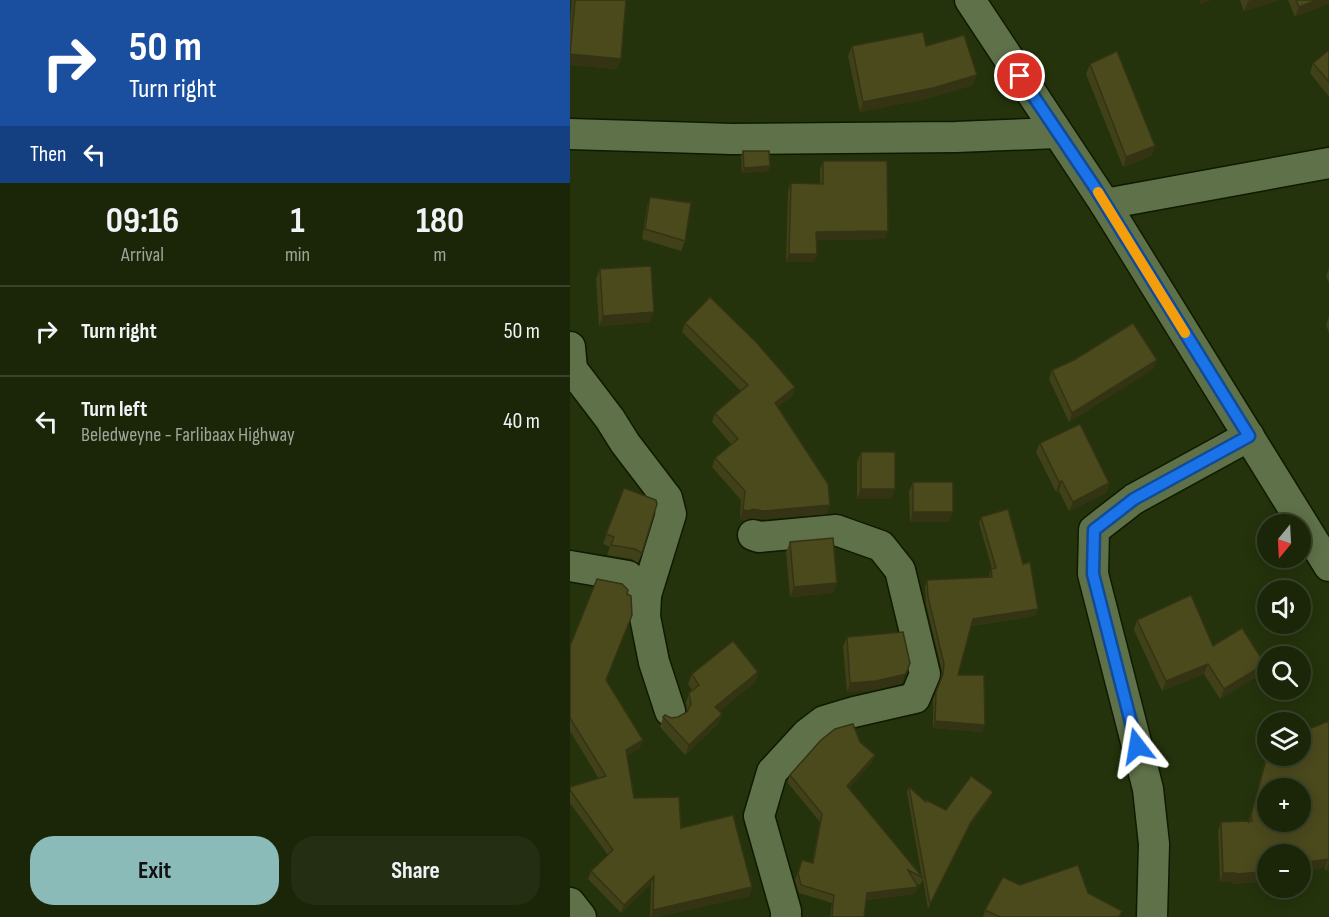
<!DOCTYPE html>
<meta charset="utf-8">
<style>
body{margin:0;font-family:"Sofia Sans Condensed",sans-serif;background:#242e12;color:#f1f3f6;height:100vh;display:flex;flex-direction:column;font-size:22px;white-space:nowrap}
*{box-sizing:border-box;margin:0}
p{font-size:20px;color:#a0a59c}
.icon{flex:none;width:33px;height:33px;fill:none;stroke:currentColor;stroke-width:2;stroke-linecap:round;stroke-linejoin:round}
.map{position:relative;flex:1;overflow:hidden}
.drawer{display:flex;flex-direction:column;background:#1b2609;width:570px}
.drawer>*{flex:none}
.top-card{background:#1a4fa0;color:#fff;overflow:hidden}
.needle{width:39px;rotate:198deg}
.fabs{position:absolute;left:687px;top:514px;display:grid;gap:12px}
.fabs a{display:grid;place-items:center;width:54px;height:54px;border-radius:50%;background:#1b2609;box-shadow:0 3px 15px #0003,0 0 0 2px #39432a;font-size:30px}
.pin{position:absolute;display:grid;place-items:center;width:51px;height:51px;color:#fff;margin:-26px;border:3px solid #fff;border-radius:50%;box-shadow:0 2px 6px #0007}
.me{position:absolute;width:66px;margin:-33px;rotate:346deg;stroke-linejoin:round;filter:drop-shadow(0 0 4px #0008)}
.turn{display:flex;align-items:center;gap:21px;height:126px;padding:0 30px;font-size:27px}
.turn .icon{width:78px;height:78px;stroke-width:2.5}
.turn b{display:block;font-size:42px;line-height:51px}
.then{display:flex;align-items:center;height:57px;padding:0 30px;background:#0003;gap:12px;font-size:22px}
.eta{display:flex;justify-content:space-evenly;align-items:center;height:102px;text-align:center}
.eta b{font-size:36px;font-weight:700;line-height:42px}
.cta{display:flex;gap:12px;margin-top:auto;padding:12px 30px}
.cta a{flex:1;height:69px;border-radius:24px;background:#8bbbb9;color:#111;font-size:24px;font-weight:700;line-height:69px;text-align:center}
.cta a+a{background:#242e12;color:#f1f3f6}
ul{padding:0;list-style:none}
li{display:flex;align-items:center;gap:18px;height:90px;padding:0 30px;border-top:2px solid #39432a}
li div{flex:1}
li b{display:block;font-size:22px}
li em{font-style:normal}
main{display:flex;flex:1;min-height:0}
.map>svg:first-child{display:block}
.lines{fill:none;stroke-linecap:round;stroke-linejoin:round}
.minor-casing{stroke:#0f1a00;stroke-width:33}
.minor{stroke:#5f7149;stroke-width:30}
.wall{fill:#404019}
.shaded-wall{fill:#343414}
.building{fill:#4b4a1d;stroke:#343414;stroke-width:1.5;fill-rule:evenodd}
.route-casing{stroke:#114b97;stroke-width:15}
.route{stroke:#1a73e8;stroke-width:10}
.slow{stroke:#f59e0b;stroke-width:10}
</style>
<main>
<section class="drawer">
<div class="top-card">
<div class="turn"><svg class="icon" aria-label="right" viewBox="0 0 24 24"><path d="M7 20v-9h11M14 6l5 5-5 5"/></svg><div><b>50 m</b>Turn right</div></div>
<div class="then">Then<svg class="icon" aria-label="left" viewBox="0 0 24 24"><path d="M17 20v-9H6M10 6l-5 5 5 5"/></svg></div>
</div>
<div class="eta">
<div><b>09:16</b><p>Arrival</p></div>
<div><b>1</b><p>min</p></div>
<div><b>180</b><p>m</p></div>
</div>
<ul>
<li><svg class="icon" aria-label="right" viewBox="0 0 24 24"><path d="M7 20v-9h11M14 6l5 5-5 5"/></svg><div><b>Turn right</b></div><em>50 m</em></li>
<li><svg class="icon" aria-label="left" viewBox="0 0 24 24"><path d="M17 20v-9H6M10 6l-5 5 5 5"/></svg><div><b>Turn left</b><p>Beledweyne - Farlibaax Highway</p></div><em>40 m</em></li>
</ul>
<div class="cta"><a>Exit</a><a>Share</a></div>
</section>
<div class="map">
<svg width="759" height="917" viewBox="0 0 759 917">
<rect width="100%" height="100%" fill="#24330c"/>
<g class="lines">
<g class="minor-casing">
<g id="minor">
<path d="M400 0 535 204 759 566"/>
<path d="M0 134 162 139 386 137 487 133"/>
<path d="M535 204 759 163"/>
<path d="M0 347 2 369 40 419 55 443 97 498 101 514 76 595 75 617 84 662 100 711"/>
<path d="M183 535 189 537 266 530 311 546 330 570 355 674 345 698 284 712 254 721 237 734 202 772 189 816 216 911V917"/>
<path d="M0 566 58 576 76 595"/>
<path d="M0 903 11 917"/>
<path d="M582 917 584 844 578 789 523 574 524 530 564 499 679 436"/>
</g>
</g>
<use href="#minor" class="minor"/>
</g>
<g class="wall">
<path d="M2 0H56L51 59 47 69 0 65V27Z"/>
<path d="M670 0H709L674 11Z"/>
<path d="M718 0H759L725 17Z"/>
<path d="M282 46 403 85 359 98 290 112 278 56Z"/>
<path d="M759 50V97L740 73 743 63Z"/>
<path d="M520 64 585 146 581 156 553 167 516 74Z"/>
<path d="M173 151 200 166 198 171 172 173 171 156Z"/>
<path d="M253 161 315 239 247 240V254L244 262H216L218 191 221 183 250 184V169Z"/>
<path d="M80 197 115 241 111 251 72 239 77 207Z"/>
<path d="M759 268V283L756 276Z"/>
<path d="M30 269 80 322 29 326 26 279Z"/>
<path d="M759 316V333L756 325Z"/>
<path d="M115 323 225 387 222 396 208 407 257 514 191 519 180 518 176 520 170 519 171 500 142 467 145 458 161 444 142 422 145 413 171 391 112 332Z"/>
<path d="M587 360 583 369 499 422 479 379 482 370Z"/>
<path d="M470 443 539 483 536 493 499 511 489 491 486 492 466 452Z"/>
<path d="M291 452 321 499H287V462Z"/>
<path d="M343 482 379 522H340L339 492Z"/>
<path d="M54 488 72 553 68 563 61 559 37 555 40 547 33 544Z"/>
<path d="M411 517 465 616 401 626 388 675 412 732 363 728V699L371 680 372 671 356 604 355 587 357 580 419 577 421 569H422L409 523Z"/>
<path d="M220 542 267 583 263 593 220 597 216 552Z"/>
<path d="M57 594 36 681 70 748 57 756 64 798 111 828 182 887 179 896 87 917H80L81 884 51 913 18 879 21 871 38 855 0 803V787L29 779 0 731V646Z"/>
<path d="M567 620 695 664 691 674 650 699 634 674 592 691 564 630Z"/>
<path d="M277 637 332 683 303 690 277 692 273 646Z"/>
<path d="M188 672 185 682 149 711 152 714 148 724 115 755 90 727 93 717H108L117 712 116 703 119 693 122 690 118 684 122 674Z"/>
<path d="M759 721V870L756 871 755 868 698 855V878L689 879 688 882 662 884 663 882H650L648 831 651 822 679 821 698 749V756L739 729Z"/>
<path d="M290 742 305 755 302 762 279 788 352 878 337 792 339 787 356 802 376 810 421 797 399 827 358 909 353 879 350 885 345 883V894L296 900 294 917H260L262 903 229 893 225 880 232 860 242 863 250 822 217 782 220 775Z"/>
<path d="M450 885 518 893 550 917H413L415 910Z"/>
</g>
<g class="shaded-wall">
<path d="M630 0H642L629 5Z"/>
<path d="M681 0H709L674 11 678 1Z"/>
<path d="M747 0H759V4L725 17 729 7Z"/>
<path d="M0 54 51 59 47 69 0 65Z"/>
<path d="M407 75 403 85 359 98 290 112 293 102Z"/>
<path d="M585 146 581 156 553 167 556 157Z"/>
<path d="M200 166 198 171 172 173 174 168Z"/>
<path d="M318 231 315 239 244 240 246 232Z"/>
<path d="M219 254H247L244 262H216Z"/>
<path d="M84 312 80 322 29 326 33 316Z"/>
<path d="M587 360 583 369 499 422 502 413Z"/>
<path d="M225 387 222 396 202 412 205 403Z"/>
<path d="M492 481 489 491 486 492 489 482Z"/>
<path d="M539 483 536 493 499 511 503 502Z"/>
<path d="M291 489H325L321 499H287Z"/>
<path d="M260 505 257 514 191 519 180 518 176 520 170 519 173 510Z"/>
<path d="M343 512H383L379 522H340Z"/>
<path d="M267 583 263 593 220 597 224 587Z"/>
<path d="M468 609 465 616 400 626 403 619Z"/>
<path d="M340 663 332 683 303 690 277 692 280 683Z"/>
<path d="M638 664 634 674 592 691 596 681Z"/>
<path d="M695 664 691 674 650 699 654 689Z"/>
<path d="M188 672 185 682 141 717 145 707Z"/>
<path d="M152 714 148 724 115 755 119 745Z"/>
<path d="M365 721 415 725 412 732 363 728Z"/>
<path d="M73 740 70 748 53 759 56 750Z"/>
<path d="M305 755 302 762 275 793 277 786Z"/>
<path d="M423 792 421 797 399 827 358 909 401 822Z"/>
<path d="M758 859 755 868 730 872V863Z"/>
<path d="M759 862V870L756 871Z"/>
<path d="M698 869V878L689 879 688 882 662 884 666 874Z"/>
<path d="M653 873H666L663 882H650Z"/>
<path d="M84 876 81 884 51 913 54 905Z"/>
<path d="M182 887 179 896 87 917H81L83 910Z"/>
<path d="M348 887 345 894 294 900 297 893Z"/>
</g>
<g class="building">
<path d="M5 0H56L51 59 0 54Z"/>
<path d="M726 0H747L729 7Z"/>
<path d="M353 32 356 46 394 35 407 75 363 88 293 102 282 46Z"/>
<path d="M759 50V82L743 63Z"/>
<path d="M547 51 585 146 556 157 520 64Z"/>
<path d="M173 151H199L200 166 174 168Z"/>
<path d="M253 161H317L318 231 246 232 247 254H219L221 183 253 184Z"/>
<path d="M80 197 121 203 115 241 75 229Z"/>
<path d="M81 266 84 312 33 316 30 269Z"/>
<path d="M140 297 186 342 225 387 205 403 258 484 260 505 194 511 183 509 179 511 173 510 175 491 145 458 168 439 145 413 178 385 115 323Z"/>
<path d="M563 323 587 360 502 413 482 370 504 360Z"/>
<path d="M510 424 539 483 503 502 492 481 489 482 470 443Z"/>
<rect x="291" y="452" width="34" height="37"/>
<rect x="343" y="482" width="40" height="30"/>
<path d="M54 488 86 500 87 504 72 553 65 549 41 545 44 537 36 534Z"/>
<path d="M438 509 453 564 460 562 468 609 403 619 388 675H414L415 725 365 721 366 692 373 674 374 664 358 597 357 580 422 577 421 569 426 568 411 517Z"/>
<path d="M263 538 267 583 224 587 220 542Z"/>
<path d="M27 579 52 584 58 590 57 594 61 596 62 615 36 680 73 740 56 750 64 798 109 797 111 828 163 815 182 887 83 910 84 876 54 905 21 871 43 850 0 790V787L36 776 0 718V646Z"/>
<path d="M621 595 643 646 672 628 695 664 654 689 638 664 596 681 567 620Z"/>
<path d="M333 632 340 663 336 674 306 681 280 683 277 637Z"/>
<path d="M163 641 188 672 145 707 152 714 119 745 93 717 95 715 101 718 108 717 117 712 121 704 119 693 129 685 122 674Z"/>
<path d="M759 721V862L758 859 730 863V855H698V869L692 870V872L666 874V873H653L651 822 679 821V822L680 821H682L681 815 698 753V756H730V727L739 729ZM698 789H730V822H698Z"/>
<path d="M283 724 290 742 305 755 277 786 353 878 338 870 348 887 297 893 294 917H262L264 895 231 885 228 873 232 860 243 863 252 814 220 775 251 740 265 729Z"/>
<path d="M401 776 423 792 401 822 360 904 339 787 356 802V800L376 810Z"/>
<path d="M508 865 518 893 552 911 549 917H430L415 910 433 877 450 885Z"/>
</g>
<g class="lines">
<g class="route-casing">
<path id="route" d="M450 76 526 189 679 436 564 499 524 530 523 574 567 746"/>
</g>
<use href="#route" class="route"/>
<path class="slow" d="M528 192 615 333"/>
</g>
</svg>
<div class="fabs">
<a><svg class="needle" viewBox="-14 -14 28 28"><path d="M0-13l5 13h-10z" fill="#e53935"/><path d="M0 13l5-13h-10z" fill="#a0a59c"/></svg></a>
<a><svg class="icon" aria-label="sound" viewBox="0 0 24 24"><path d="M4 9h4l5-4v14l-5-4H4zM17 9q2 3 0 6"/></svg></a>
<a><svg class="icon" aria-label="search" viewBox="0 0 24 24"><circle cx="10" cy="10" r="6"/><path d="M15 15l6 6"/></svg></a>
<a><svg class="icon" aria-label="layers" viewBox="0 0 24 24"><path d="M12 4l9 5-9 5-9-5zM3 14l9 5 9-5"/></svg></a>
<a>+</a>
<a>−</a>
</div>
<div class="pin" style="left:450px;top:76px;background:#d93025"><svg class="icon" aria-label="arrive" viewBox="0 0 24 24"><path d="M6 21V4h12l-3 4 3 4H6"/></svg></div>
<svg class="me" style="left:567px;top:746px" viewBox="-20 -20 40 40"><path d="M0-17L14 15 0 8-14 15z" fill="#1a73e8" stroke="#fff" stroke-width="4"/></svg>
</div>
</main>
